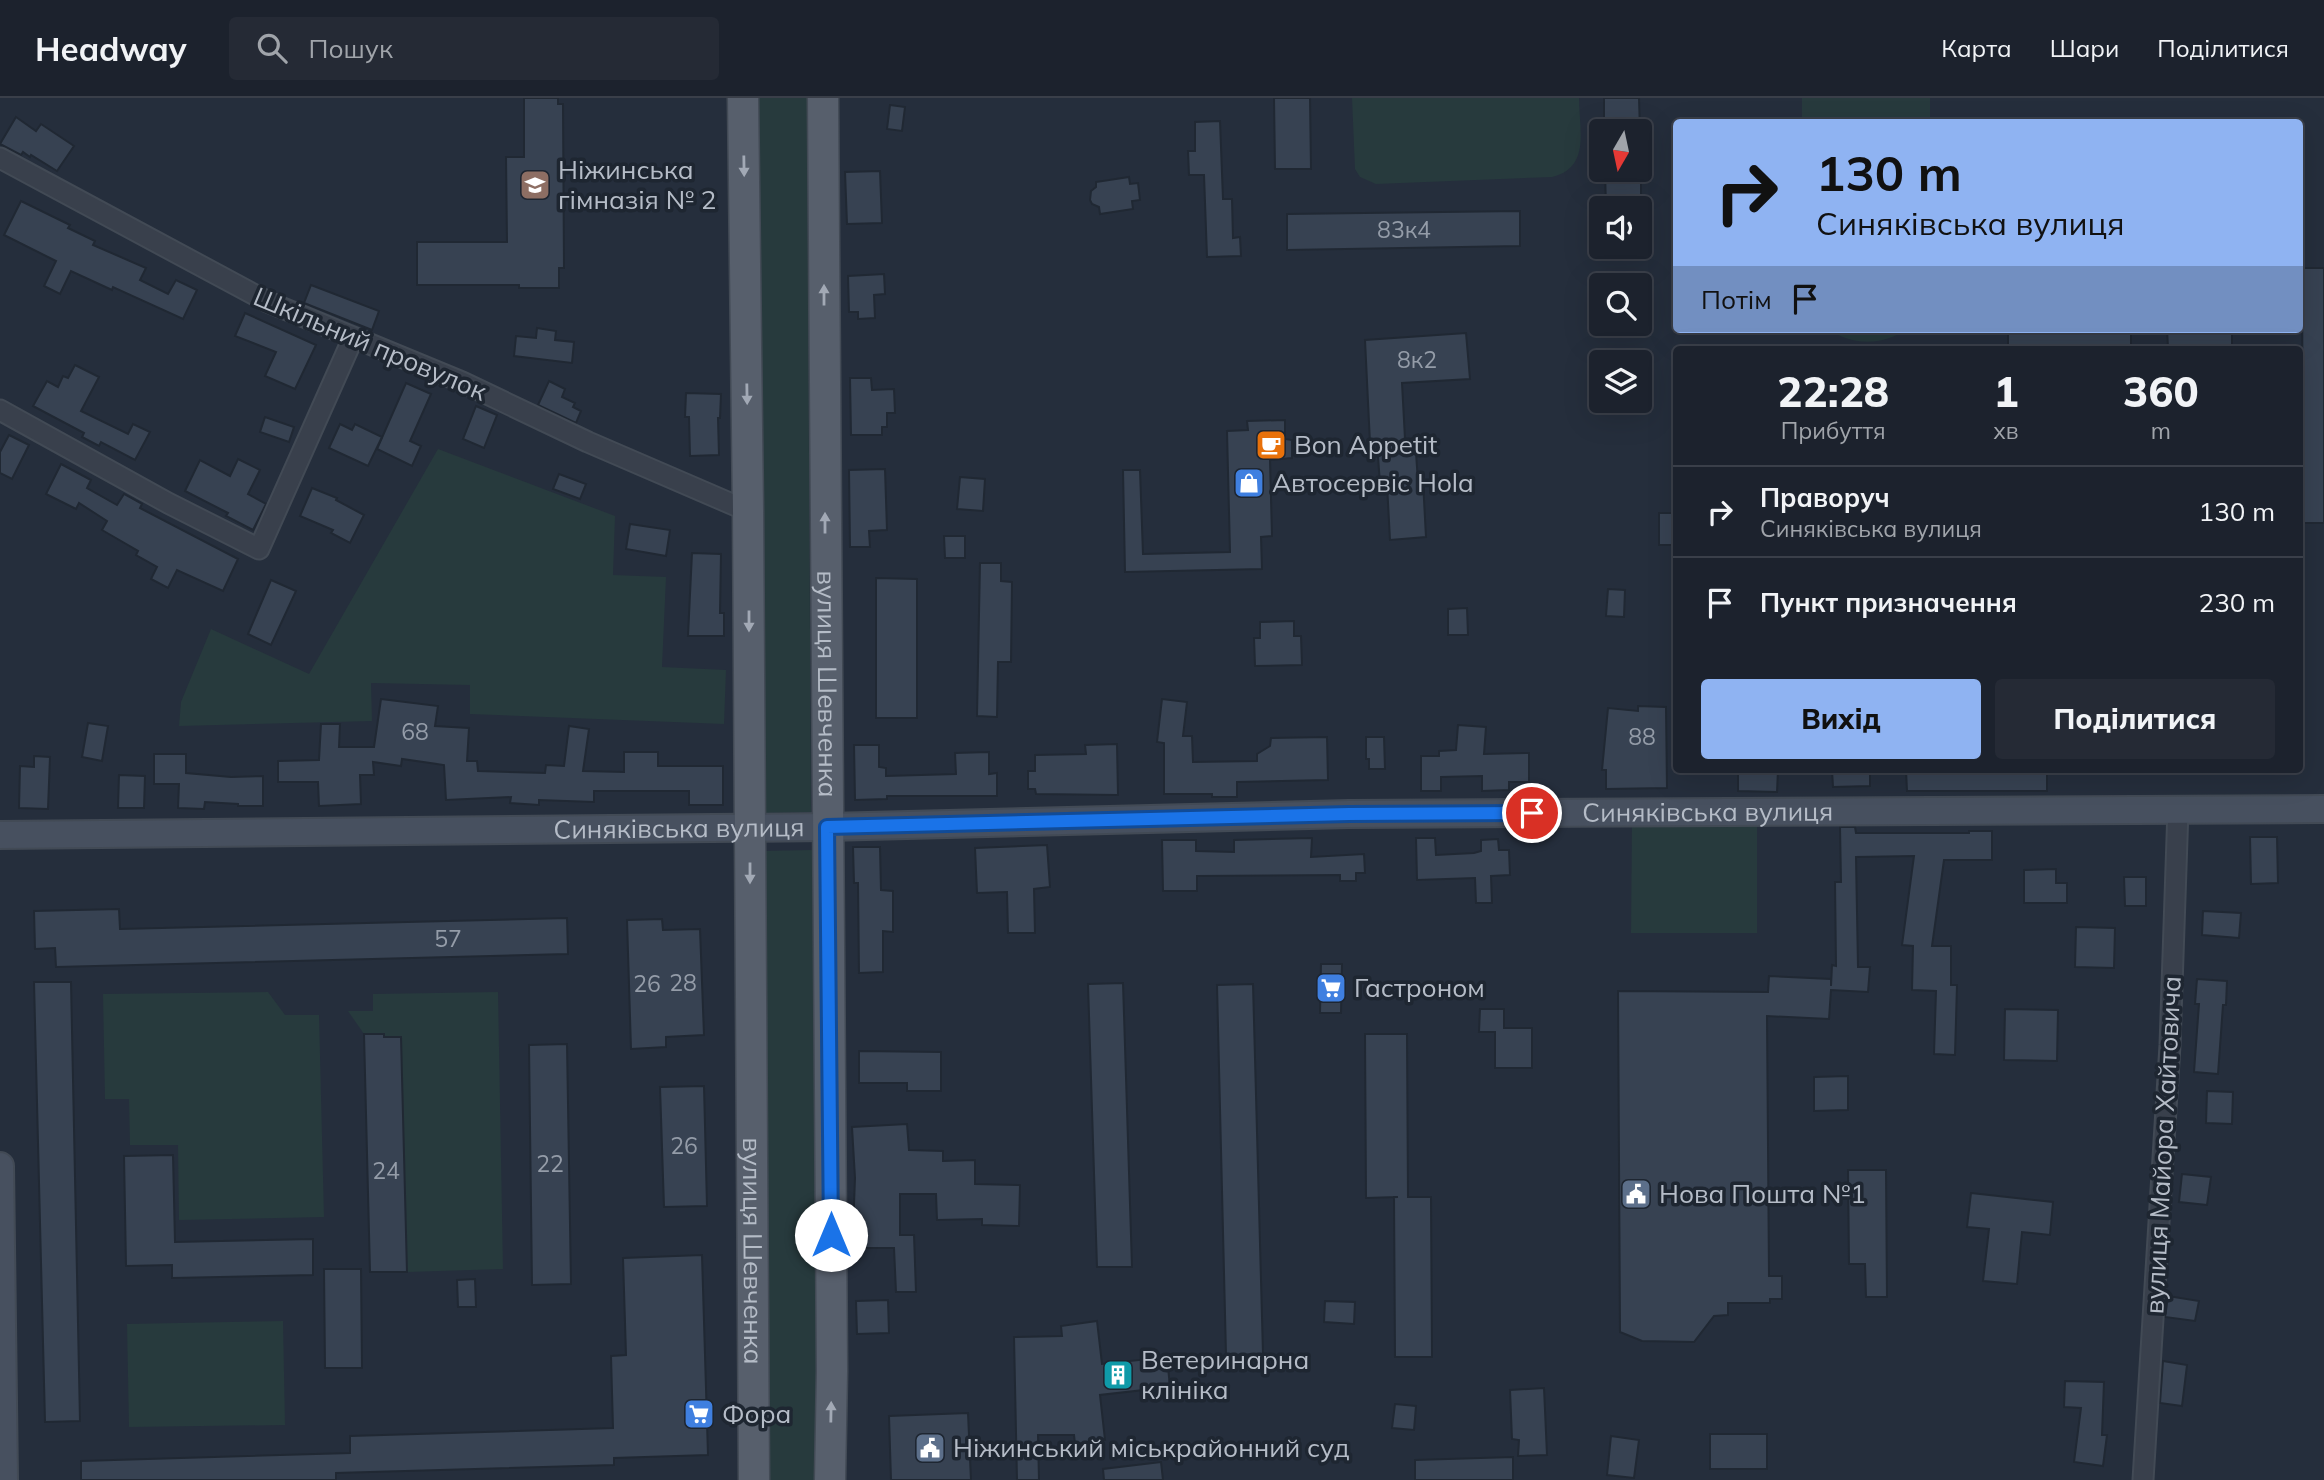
<!DOCTYPE html>
<html lang="uk">
<meta charset="utf-8">
<style>
body{margin:0;font-family:Mulish,sans-serif;background:#252a35;color:#f1f3f6;height:100vh;display:flex;flex-direction:column;font-size:26px;white-space:nowrap}
*{box-sizing:border-box;margin:0}
p{font-size:23px;color:#a0a4aa}
.icon{flex:none;width:38px;height:38px;fill:none;stroke:currentColor;stroke-width:2;stroke-linecap:round;stroke-linejoin:round}
.map{position:relative;flex:1;overflow:hidden}
.drawer{position:absolute;left:1673px;top:248px;width:630px;height:427px;display:flex;flex-direction:column;background:#1c222d;border-radius:7px;box-shadow:0 7px 28px #0002,0 0 0 2px #3a3f49}
.drawer>*{flex:none}
.top-card{position:absolute;left:1673px;top:21px;width:630px;height:214px;border-radius:7px;box-shadow:0 7px 28px #0002,0 0 0 2px #3a3f49;background:#8fb3f2;color:#111;overflow:hidden}
.needle{width:46px;rotate:189deg}
.buttons{position:absolute;left:1589px;top:21px;display:grid;gap:14px}
.buttons a{display:grid;place-items:center;width:63px;height:63px;border-radius:7px;background:#1c222d;box-shadow:0 7px 28px #0002,0 0 0 2px #3a3f49;font-size:35px}
.pin{position:absolute;display:grid;place-items:center;width:60px;height:60px;color:#fff;margin:-30px;border:4px solid #fff;border-radius:50%;box-shadow:0 2px 7px #0007}
.me{position:absolute;width:77px;margin:-38px;rotate:0deg;stroke-linejoin:round;filter:drop-shadow(0 0 5px #0008)}
.turn{display:flex;align-items:center;gap:24px;height:147px;padding:0 28px;font-size:32px}
.turn .icon{width:91px;height:91px;stroke-width:2.5}
.turn b{display:block;font-size:49px;line-height:60px}
.then{display:flex;align-items:center;height:66px;padding:0 28px;background:#0003;gap:14px;font-size:26px}
.eta{display:flex;justify-content:space-evenly;align-items:center;height:119px;text-align:center}
.eta b{font-size:42px;font-weight:800;line-height:49px}
.primary-button{display:flex;gap:14px;margin-top:auto;padding:14px 28px}
.primary-button a{flex:1;height:80px;border-radius:7px;background:#8fb3f2;color:#111;font-size:28px;font-weight:800;line-height:80px;text-align:center}
.primary-button a+a{background:#252a35;color:#f1f3f6}
ul{padding:0;list-style:none}
li{display:flex;align-items:center;gap:21px;height:91px;padding:0 28px;border-top:2px solid #3a3f49}
li div{flex:1}
li b{display:block;font-size:26px}
li em{font-style:normal}
header{display:flex;align-items:center;gap:42px;box-sizing:border-box;height:98px;padding:0 35px;background:#1c222d;border-bottom:2px solid #3a3f49}
header strong{font-size:33px}
nav{display:flex;gap:38px;margin-inline-start:auto;font-size:24px}
.search{width:490px;height:63px;background:#252a35;display:flex;align-items:center;gap:18px;box-sizing:border-box;padding:0 24px;border-radius:7px;color:#a0a4aa;font-size:26px}
.map>svg:first-child{display:block}
.green{fill:#273a3d}
.building{fill:#374252;stroke:#202833;stroke-width:2}
.lines{fill:none;stroke-linecap:round;stroke-linejoin:round}
.street-casing{stroke:#424a55;stroke-width:23}
.secondary-casing{stroke:#424a55;stroke-width:30}
.primary-casing{stroke:#424a55;stroke-width:33}
.street{stroke:#39404c;stroke-width:19}
.secondary{stroke:#47505f;stroke-width:26}
.primary{stroke:#575f6c;stroke-width:30}
.oneway{fill:#a2a9b5}
.route-casing{stroke:#114b97;stroke-width:18}
.route{stroke:#1a73e8;stroke-width:12}
.labels{text-anchor:middle;stroke-width:7;stroke-linejoin:round;paint-order:stroke}
.number-label{font-size:23px;fill:#949ca8}
.poi-label{font-size:26px;fill:#b5bcc7;stroke:#1e2631;text-anchor:start}
.street-label{font-size:26px;fill:#b5bcc7;stroke:#1e2631}
</style>
<header>
<strong>Headway</strong>
<div class="search"><svg class="icon" aria-label="search" viewBox="0 0 24 24"><circle cx="10" cy="10" r="6"/><path d="M15 15l6 6"/></svg>Пошук</div>
<nav><a>Карта</a><a>Шари</a><a>Поділитися</a></nav>
</header>
<div class="map">
<svg width="2324" height="1382" viewBox="0 0 2324 1382">
<rect width="100%" height="100%" fill="#252e3c"/>
<g class="green">
<path d="M755 0H807L811 714 757 715Z"/>
<path d="M1352 0H1579C1579 31 1591 70 1552 79L1376 86 1360 79 1355 71Z"/>
<rect x="1802" y="0" width="128" height="24"/>
<path d="M1827 231H1908C1881 248 1854 248 1827 231Z"/>
<path d="M438 351 615 418 613 477 666 479 662 569 726 572 724 626 470 616V587L371 585 372 623 179 628 181 604 211 531 309 576Z"/>
<path d="M1632 723 1757 724V835H1631Z"/>
<path d="M812 752 818 1382H762L757 753Z"/>
<path d="M268 894 285 917H319L324 1119 179 1122 178 1047H130L129 1001H105L103 896Z"/>
<path d="M498 894 503 1171 407 1174 401 939H384V936H364L348 913H373V896Z"/>
<path d="M283 1223 285 1327 129 1329 127 1226Z"/>
</g>
<g class="building">
<path d="M524 0H558V6H563L564 170H559V190H519V187H417V144H507L506 59H524Z"/>
<path d="M1274 0H1310L1311 71H1275Z"/>
<path d="M1604 0H1639L1640 33H1604Z"/>
<path d="M890 7 905 9 902 33 887 31Z"/>
<path d="M16 19 36 33 41 26 74 48 57 73 31 57 30 59 23 54 21 57 0 46Z"/>
<path d="M1220 23 1223 101H1232L1233 140 1240 139 1241 158 1207 159 1204 77H1189L1188 53H1195V24Z"/>
<path d="M1605 72H1641V110H1606Z"/>
<path d="M880 73 882 125 847 126 845 74Z"/>
<path d="M1129 79 1130 86 1138 85 1140 102 1132 103 1133 111 1100 116 1099 109 1092 106 1090 102 1091 93 1096 89V84Z"/>
<path d="M21 103 70 127 68 130 95 143 93 147 146 170 140 182 168 196 176 182 197 192 183 221 113 189 112 192 71 173 60 196 44 188 56 163 4 137Z"/>
<path d="M1520 113V148L1287 152V116Z"/>
<path d="M2302 170H2324V425H2303Z"/>
<path d="M884 176 885 196 874 197 875 220 858 221V214H849L848 178Z"/>
<path d="M311 187 379 213 372 232 304 205Z"/>
<path d="M245 215 316 247 295 291 265 278 276 254 235 238Z"/>
<path d="M537 230 556 233 555 242 574 244 572 265 514 258 516 238 536 240Z"/>
<path d="M2008 231H2131V250L2008 252Z"/>
<path d="M2167 231H2232V249L2168 250Z"/>
<path d="M1466 235 1470 281 1402 285 1405 341 1415 340 1418 384 1423 383 1426 439 1390 442 1387 386H1380L1377 345H1370L1365 242Z"/>
<path d="M75 267 99 279 81 313 128 336 133 326 150 334 135 362 101 344 99 348 82 339 84 335 33 308 47 283 58 289 63 278 68 280Z"/>
<path d="M850 280H871L872 292 894 291 895 315H887V329H882V337H851Z"/>
<path d="M549 283 565 291 562 299 575 305 573 309 581 313 576 325 538 307Z"/>
<path d="M406 285 431 296 410 343 421 348 412 368 377 351Z"/>
<path d="M686 295 721 296 720 320H718L719 357 690 358 689 319H685Z"/>
<path d="M476 308 497 317 484 350 463 341Z"/>
<path d="M265 319 294 329 289 344 260 334Z"/>
<path d="M1285 322V341L1292 342V360L1270 362 1272 438 1261 439 1262 471 1125 474 1123 372H1140L1143 456 1230 454 1227 333 1248 332 1247 323Z"/>
<path d="M340 326 352 332 355 326 382 339 368 368 329 350Z"/>
<path d="M9 337 29 347 12 381 0 375V354Z"/>
<path d="M238 361 260 372 248 396 266 406 253 432 226 418 228 415 185 393 200 362 230 378Z"/>
<path d="M61 366 91 382 87 390 117 407 124 396 142 406 140 410 238 461 223 493 177 472 168 490 151 481 157 469 136 457 138 453 102 432 107 423 79 405 76 411 46 396Z"/>
<path d="M885 371 887 432 869 433 870 449H850L849 372Z"/>
<path d="M559 376 586 386 580 401 553 391Z"/>
<path d="M960 379 985 381 983 413 957 411Z"/>
<path d="M312 390 337 400 336 402 364 417 350 445 331 435 333 432 300 418Z"/>
<rect x="1659" y="415" width="17" height="32"/>
<path d="M630 426 670 432 666 458 626 451Z"/>
<path d="M944 438H965V460H945Z"/>
<path d="M692 455 721 456 720 515H724V538H688Z"/>
<path d="M980 465H1001V483L1012 484 1011 564H998L997 619 977 618Z"/>
<path d="M876 480 917 481V620H876Z"/>
<path d="M271 482 296 493 271 547 248 536Z"/>
<path d="M1608 491 1625 492 1624 519 1606 518Z"/>
<path d="M1467 510 1468 537H1448V511Z"/>
<path d="M1294 523V538H1301L1302 567 1255 568 1254 540H1260V524Z"/>
<path d="M381 601 438 608 435 628 469 630 467 663H477L478 673 545 675 546 667 564 668 569 628 589 631 583 673 624 674V654H658V668H723V707H689V693H594V704L539 702V707L510 705 511 699 446 702 444 667 402 661 401 668 373 664 374 677H360L361 706 319 708 318 684H278V663L319 662 321 626H340L339 649H374Z"/>
<path d="M1162 601 1187 604 1183 638H1192L1193 664 1257 663V656L1270 648 1271 640 1327 639 1328 682 1237 684V699H1212V696H1164V645L1157 644Z"/>
<path d="M1638 608 1666 609 1667 690 1606 691V672H1602L1608 610 1638 613Z"/>
<path d="M88 625 108 628 102 663 82 659Z"/>
<path d="M1458 627 1486 629 1484 656 1529 655V684H1509V692L1482 693V678L1441 679V693H1421V658H1439V653L1456 652Z"/>
<path d="M1366 639H1384L1385 671H1369V661H1366Z"/>
<path d="M1117 646 1118 697 1036 696 1035 691H1028V673H1035V657L1086 656 1085 647Z"/>
<path d="M854 647H879V669L886 670V678L956 676 955 655 989 654V676L997 675V698H887V701L855 702Z"/>
<path d="M154 656H186V675L231 679 263 678V708H238V706L205 704 204 711 178 710 179 686H154Z"/>
<path d="M34 658 50 659 48 711 19 710 20 668 34 669Z"/>
<path d="M1752 672H1778L1777 694 1738 693V676H1752Z"/>
<path d="M1832 672H1870V688L1833 689Z"/>
<path d="M1906 672H2047V693H1907Z"/>
<path d="M119 677 145 678 144 710H118Z"/>
<path d="M1840 729H1855L1856 735H1969V733H1992V762H1944L1932 848H1951V887H1957L1955 957 1934 956 1936 893 1912 892 1913 848 1902 847 1914 758 1856 759 1858 869H1870L1868 894 1831 892 1829 921 1767 918 1769 1178H1782V1201H1770V1205H1728V1217L1714 1218 1694 1244 1642 1243 1620 1234 1618 893 1768 894 1769 878 1831 881V888L1832 867 1836 868 1835 784H1841Z"/>
<path d="M2250 739H2277L2278 785 2251 786Z"/>
<path d="M1312 740 1311 759 1364 756 1365 775H1356V783H1340V777L1197 778V793H1163L1162 742H1196V753L1234 754V742Z"/>
<path d="M1416 740H1435L1436 757 1474 755 1481 753V742L1498 741 1499 752H1509L1510 777 1491 778 1492 805H1476L1475 780 1417 782Z"/>
<path d="M1047 747 1050 789 1034 791 1035 835H1008L1007 794 977 795 975 750Z"/>
<path d="M853 749H880L881 792 893 793V834L883 833V874L859 875 858 785H854Z"/>
<path d="M2056 771V785H2067V805H2024V772Z"/>
<path d="M2124 779H2146V808H2125Z"/>
<path d="M119 811 120 831 567 820 568 856 56 869 55 850 35 851 34 813Z"/>
<path d="M2203 813 2241 815 2239 840 2202 837Z"/>
<path d="M662 821 663 832 700 831 704 937 666 939V949L631 951 627 822Z"/>
<path d="M2076 829 2115 830 2114 870 2075 869Z"/>
<path d="M1321 866H1342L1341 915H1320Z"/>
<path d="M2197 881 2227 883 2226 907H2223L2218 976 2194 974 2199 906H2195Z"/>
<path d="M34 884H71L80 1323 45 1324Z"/>
<path d="M1123 885 1132 1169H1097L1088 886Z"/>
<path d="M1253 886 1263 1256 1226 1257 1217 887Z"/>
<path d="M1480 911H1504V930H1532V970H1495V934H1479Z"/>
<path d="M2005 911 2058 912 2057 963 2004 962Z"/>
<path d="M364 936H384V939H401L407 1174H370Z"/>
<path d="M1365 936H1407L1408 1099H1431L1432 1259H1395L1394 1099H1398L1366 1100Z"/>
<path d="M567 946 571 1186 532 1187 529 947Z"/>
<path d="M859 953 941 954V993H907V985H859Z"/>
<path d="M1848 978V1012L1814 1013V979Z"/>
<path d="M704 988 707 1108 664 1109 660 989Z"/>
<path d="M2207 993 2233 994 2232 1026 2206 1025Z"/>
<path d="M907 1026 909 1052 943 1053V1063L975 1062V1086L1020 1087 1019 1128 982 1127V1121L937 1122 936 1096H900V1137H914L916 1194H896L894 1150H857L856 1132H853L855 1080 852 1029Z"/>
<path d="M173 1057 175 1144 313 1141V1177L172 1180V1167L126 1168 124 1058Z"/>
<path d="M1848 1072H1886L1887 1199H1866L1865 1166H1849Z"/>
<path d="M2182 1076 2211 1079 2207 1107 2179 1104Z"/>
<path d="M1971 1095 2053 1104 2050 1137 2022 1134 2017 1186 1983 1183 1989 1131 1967 1129Z"/>
<path d="M702 1157 708 1357 614 1360V1367L336 1375V1382H81V1363L350 1355V1338L613 1330 611 1258 626 1257 623 1160Z"/>
<path d="M324 1171H361L362 1270H325Z"/>
<path d="M475 1181 476 1209H458L457 1182Z"/>
<path d="M2168 1198 2199 1203 2195 1223 2165 1219Z"/>
<path d="M888 1202 889 1235 857 1236 856 1203Z"/>
<path d="M1325 1203 1355 1204 1354 1226 1324 1224Z"/>
<path d="M1097 1223 1102 1266 1167 1259 1170 1289 1100 1297 1105 1342 1075 1346 1074 1337H1038L1039 1382H1017L1014 1239 1062 1238 1061 1228Z"/>
<path d="M2163 1263 2187 1267 2182 1308 2160 1305Z"/>
<path d="M2065 1283 2104 1284 2102 1337H2107L2103 1368 2074 1364 2081 1310 2064 1309Z"/>
<path d="M1544 1290 1547 1357 1518 1358 1519 1342 1512 1341 1510 1292Z"/>
<path d="M1395 1306 1416 1308 1414 1332 1392 1330Z"/>
<path d="M968 1315 971 1382H891L889 1318Z"/>
<rect x="1710" y="1336" width="57" height="35"/>
<path d="M1611 1338 1639 1342 1634 1380 1607 1377Z"/>
<path d="M1513 1359V1382H1415V1362Z"/>
<path d="M1161 1364 1163 1382H1104L1103 1371Z"/>
</g>
<g class="lines">
<g class="street-casing">
<g id="street">
<path d="M0 60 268 204 462 284 588 344 748 413"/>
<path d="M0 312 168 405 259 451 353 240"/>
<path d="M2143 1382 2170 947 2178 711"/>
</g>
</g>
<g class="secondary-casing">
<g id="secondary">
<path id="s1" d="M0 737 827 729 1349 716 2324 711"/>
<path d="M0 1068 4 1382"/>
</g>
</g>
<g class="primary-casing">
<g id="primary">
<path id="s2" d="M743 0 748 413 754 1382"/>
<path id="s3" d="M823 0 832 1273 830 1382"/>
</g>
</g>
<use href="#street" class="street"/>
<use href="#secondary" class="secondary"/>
<use href="#primary" class="primary"/>
</g>
<defs><path id="oneway-solid" d="M-6-.8H1V-3.2L6.5 0L1 3.2V.8H-6Z" transform="scale(1.75)"/></defs>
<g class="oneway">
<use href="#oneway-solid" transform="translate(744 68) rotate(89)"/>
<use href="#oneway-solid" transform="translate(824 197) rotate(-90)"/>
<use href="#oneway-solid" transform="translate(747 296) rotate(89)"/>
<use href="#oneway-solid" transform="translate(825 425) rotate(-90)"/>
<use href="#oneway-solid" transform="translate(749 523) rotate(90)"/>
<use href="#oneway-solid" transform="translate(750 775) rotate(90)"/>
<use href="#oneway-solid" transform="translate(831 1314) rotate(-89)"/>
</g>
<g class="lines">
<g class="route-casing">
<path id="route" d="M831 1137 827 729 1349 716 1532 715"/>
</g>
<use href="#route" class="route"/>
</g>
<defs>
<g id="school-square" transform="scale(1.575)"><rect x="-9" y="-9" width="18" height="18" rx="4" fill="#8d6e63" stroke="#1e2631"/><path d="M0-5L7-2L0 1L-7-2ZM-4 1L0 2.5L4 1V4Q0 6-4 4Z" fill="#fff"/></g>
<g id="cafe-square" transform="scale(1.575)"><rect x="-9" y="-9" width="18" height="18" rx="4" fill="#e8710a" stroke="#1e2631"/><path d="M-5.5-4.5H6V0H3Q3 3.5 0 3.5H-2.5Q-5.5 3.5-5.5 0ZM3-3.2v2h1.7v-2ZM-6 4.5H4V6H-6Z" fill="#fff"/></g>
<g id="shop-square" transform="scale(1.575)"><rect x="-9" y="-9" width="18" height="18" rx="4" fill="#3f7fe0" stroke="#1e2631"/><path d="M-5-2.5h2.3a2.7 3.5 0 0 1 5.4 0H5L5.5 6h-11ZM-1.5-2.5h3a1.5 2.3 0 0 0-3 0Z" fill="#fff"/></g>
<g id="supermarket-square" transform="scale(1.575)"><rect x="-9" y="-9" width="18" height="18" rx="4" fill="#3f7fe0" stroke="#1e2631"/><path d="M-6-5.5h2.5l.6 2H6L4.5 2H-2.5L-4.4-4H-6ZM-1.5 3.2a1.3 1.3 0 1 0 .1 0ZM3 3.2a1.3 1.3 0 1 0 .1 0Z" fill="#fff"/></g>
<g id="civic-square" transform="scale(1.575)"><rect x="-9" y="-9" width="18" height="18" rx="4" fill="#5c6f8a" stroke="#1e2631"/><path d="M-.6-6.5H3V-4.5H.6V-3L4-1V1h2V6H-6V1h2V-1L-.6-3ZM-1.2 2.5V6h2.4V2.5Z" fill="#fff"/></g>
<g id="building-square" transform="scale(1.575)"><rect x="-9" y="-9" width="18" height="18" rx="4" fill="#0f9aa8" stroke="#1e2631"/><path d="M-4-6H4V6H1V3H-1V6H-4ZM-2.5-4.3h1.7v1.8h-1.7ZM.8-4.3h1.7v1.8H.8ZM-2.5-1h1.7V.8h-1.7ZM.8-1h1.7V.8H.8Z" fill="#fff"/></g>
</defs>
<g fill-rule="evenodd">
<use href="#school-square" x="535" y="87"/>
<use href="#cafe-square" x="1271" y="347"/>
<use href="#shop-square" x="1249" y="385"/>
<use href="#supermarket-square" x="1331" y="890"/>
<use href="#civic-square" x="1636" y="1096"/>
<use href="#building-square" x="1118" y="1277"/>
<use href="#supermarket-square" x="699" y="1316"/>
<use href="#civic-square" x="930" y="1350"/>
</g>
<g class="labels">
<g class="number-label">
<text x="1404" y="140">83к4</text>
<text x="1417" y="270">8к2</text>
<text x="415" y="642">68</text>
<text x="1642" y="647">88</text>
<text x="448" y="849">57</text>
<text x="683" y="893">28</text>
<text x="647" y="894">26</text>
<text x="684" y="1056">26</text>
<text x="550" y="1074">22</text>
<text x="386" y="1081">24</text>
</g>
<g class="poi-label">
<text x="558" y="81">Ніжинська<tspan x="558" dy="30">гімназія № 2</tspan></text>
<text x="1294" y="356">Bon Appetit</text>
<text x="1272" y="394">Автосервіс Hola</text>
<text x="1354" y="899">Гастроном</text>
<text x="1659" y="1105">Нова Пошта №1</text>
<text x="1141" y="1271">Ветеринарна<tspan x="1141" dy="30">клініка</tspan></text>
<text x="722" y="1325">Фора</text>
<text x="953" y="1359">Ніжинський міськрайонний суд</text>
</g>
<g class="street-label">
<text transform="translate(370 246) rotate(23)" y="9">Шкільний провулок</text>
<text dy="9" stroke="none"><textPath href="#s3" startOffset="586">вулиця Шевченка</textPath></text>
<text dy="9" stroke="none"><textPath href="#s1" startOffset="1708">Синяківська вулиця</textPath></text>
<text dy="9" stroke="none"><textPath href="#s1" startOffset="679">Синяківська вулиця</textPath></text>
<text transform="translate(2163 1047) rotate(-87)" y="9">вулиця Майора Хайтовича</text>
<text dy="9" stroke="none"><textPath href="#s2" startOffset="1153">вулиця Шевченка</textPath></text>
</g>
</g>
</svg>
<div class="buttons">
<a><svg class="needle" viewBox="-14 -14 28 28"><path d="M0-13l5 13h-10z" fill="#e53935"/><path d="M0 13l5-13h-10z" fill="#a0a4aa"/></svg></a>
<a><svg class="icon" aria-label="sound" viewBox="0 0 24 24"><path d="M4 9h4l5-4v14l-5-4H4zM17 9q2 3 0 6"/></svg></a>
<a><svg class="icon" aria-label="search" viewBox="0 0 24 24"><circle cx="10" cy="10" r="6"/><path d="M15 15l6 6"/></svg></a>
<a><svg class="icon" aria-label="layers" viewBox="0 0 24 24"><path d="M12 4l9 5-9 5-9-5zM3 14l9 5 9-5"/></svg></a>
</div>
<div class="pin" style="left:1532px;top:715px;background:#d93025"><svg class="icon" aria-label="arrive" viewBox="0 0 24 24"><path d="M6 21V4h12l-3 4 3 4H6"/></svg></div>
<svg class="me" style="left:831px;top:1137px" viewBox="-20 -20 40 40"><circle r="19" fill="#fff"/><path d="M0-13L10 11 0 6-10 11z" fill="#1a73e8"/></svg>
<div class="top-card">
<div class="turn"><svg class="icon" aria-label="right" viewBox="0 0 24 24"><path d="M7 20v-9h11M14 6l5 5-5 5"/></svg><div><b>130 m</b>Синяківська вулиця</div></div>
<div class="then">Потім<svg class="icon" aria-label="arrive" viewBox="0 0 24 24"><path d="M6 21V4h12l-3 4 3 4H6"/></svg></div>
</div>
<section class="drawer">
<div class="eta">
<div><b>22:28</b><p>Прибуття</p></div>
<div><b>1</b><p>хв</p></div>
<div><b>360</b><p>m</p></div>
</div>
<ul>
<li><svg class="icon" aria-label="right" viewBox="0 0 24 24"><path d="M7 20v-9h11M14 6l5 5-5 5"/></svg><div><b>Праворуч</b><p>Синяківська вулиця</p></div><em>130 m</em></li>
<li><svg class="icon" aria-label="arrive" viewBox="0 0 24 24"><path d="M6 21V4h12l-3 4 3 4H6"/></svg><div><b>Пункт призначення</b></div><em>230 m</em></li>
</ul>
<div class="primary-button"><a>Вихід</a><a>Поділитися</a></div>
</section>
</div>
